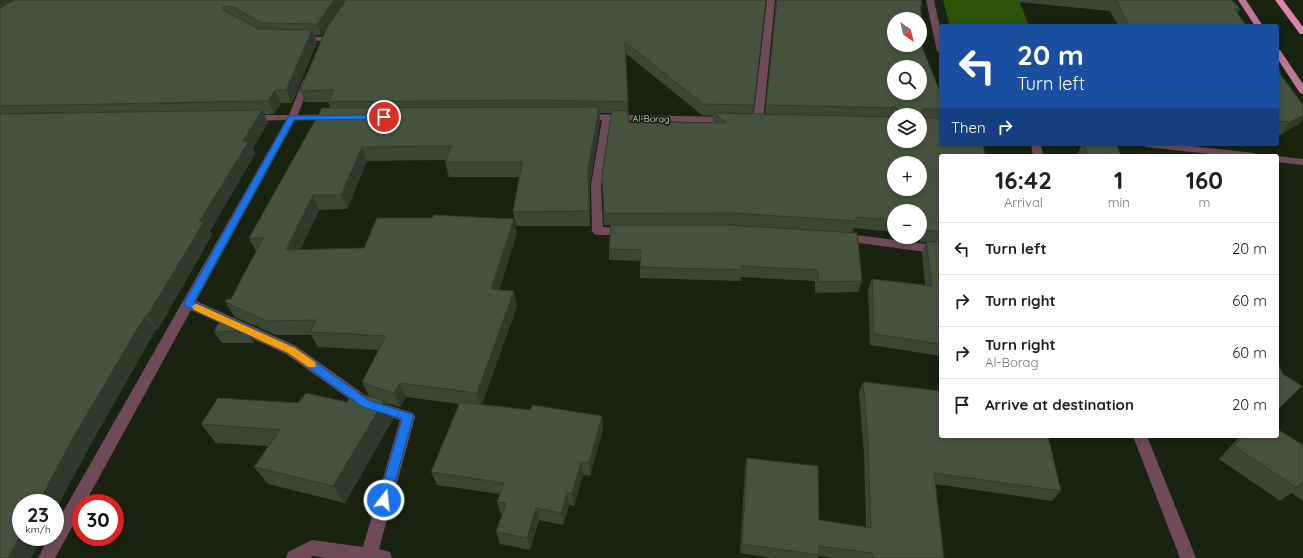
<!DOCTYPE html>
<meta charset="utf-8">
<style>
body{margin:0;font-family:Quicksand,sans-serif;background:#f6f6f6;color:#202124;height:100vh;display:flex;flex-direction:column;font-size:15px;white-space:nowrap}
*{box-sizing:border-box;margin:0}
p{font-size:13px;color:#757577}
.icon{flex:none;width:22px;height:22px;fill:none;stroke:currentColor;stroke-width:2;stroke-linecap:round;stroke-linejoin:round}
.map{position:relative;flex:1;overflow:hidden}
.panel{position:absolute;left:939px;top:154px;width:340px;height:284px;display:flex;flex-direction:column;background:#fff;border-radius:4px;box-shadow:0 2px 6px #0003}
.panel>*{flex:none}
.guide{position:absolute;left:939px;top:24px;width:340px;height:122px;border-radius:4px;box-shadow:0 2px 6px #0003;background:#1a4fa0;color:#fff;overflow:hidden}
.needle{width:26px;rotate:146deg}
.buttons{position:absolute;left:887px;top:12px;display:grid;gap:8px}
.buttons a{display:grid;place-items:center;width:40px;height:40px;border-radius:50%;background:#fff;box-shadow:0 2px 6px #0003;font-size:20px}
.speed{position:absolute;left:12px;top:494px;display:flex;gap:8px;font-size:20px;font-weight:700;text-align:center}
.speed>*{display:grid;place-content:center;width:52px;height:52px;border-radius:50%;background:#fff;box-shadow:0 2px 6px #0003;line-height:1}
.speed small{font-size:10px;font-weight:400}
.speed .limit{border:6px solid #d22;background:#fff;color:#111}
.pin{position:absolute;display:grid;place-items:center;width:34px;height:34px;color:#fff;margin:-17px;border:2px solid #fff;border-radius:50%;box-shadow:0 1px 4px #0007}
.me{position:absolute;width:44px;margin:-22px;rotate:16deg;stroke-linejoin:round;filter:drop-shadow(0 0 3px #0008)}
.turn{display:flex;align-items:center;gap:14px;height:84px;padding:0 12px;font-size:18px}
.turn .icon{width:52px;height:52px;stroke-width:2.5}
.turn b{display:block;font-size:28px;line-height:34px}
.then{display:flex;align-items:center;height:38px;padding:0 12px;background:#0003;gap:8px;font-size:15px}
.eta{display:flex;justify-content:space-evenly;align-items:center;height:68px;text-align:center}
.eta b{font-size:24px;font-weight:700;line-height:28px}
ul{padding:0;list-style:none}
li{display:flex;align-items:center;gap:12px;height:52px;padding:0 12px;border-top:1px solid #e0e0e0}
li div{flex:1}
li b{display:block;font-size:15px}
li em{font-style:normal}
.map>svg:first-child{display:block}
.green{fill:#2d530b}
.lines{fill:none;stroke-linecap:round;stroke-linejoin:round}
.minor{fill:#6f4b5a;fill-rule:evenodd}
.major{fill:#bf7596;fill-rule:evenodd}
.highway{fill:#df85ad;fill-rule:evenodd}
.wall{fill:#3b4735;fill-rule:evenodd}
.shaded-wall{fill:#303a2b}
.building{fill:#45533e;stroke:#303a2b;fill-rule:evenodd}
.route{fill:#1a73e8;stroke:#114b97}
.slow{fill:#f59e0b}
.labels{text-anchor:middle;stroke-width:3;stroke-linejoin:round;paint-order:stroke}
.far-street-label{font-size:9px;fill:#e9f1e4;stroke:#0f1a07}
</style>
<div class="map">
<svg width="1303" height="558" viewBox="0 0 1303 558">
<rect width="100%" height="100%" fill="#182310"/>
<path class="green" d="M943 0H1019L1029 26H950Z"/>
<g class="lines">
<g class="minor">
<path d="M767 0H775L763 121 758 124 753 121Z"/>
<path d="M926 0H934L941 32V53L937 51Z"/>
<path d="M296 36 324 37 328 39 324 41 299 40H296Z"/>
<path d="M307 77 311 80 298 115 333 114 338 117 333 120H295L196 301 296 346 372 400 413 413 415 417 379 549 390 552 392 558H326L313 556 310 558H286L288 552 312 540 363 547 400 420 362 408 286 354 191 310 85 503H81V511L55 558H38L49 537H55V526L286 120 251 121 246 118 251 115H289L303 80Z"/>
<path d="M583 114 729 117 734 120 729 123 611 120 601 185 603 227 631 228 633 231 631 234 627 235H598L594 234 592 231 591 185 602 120 580 119 578 117 580 115Z"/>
<path d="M1031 144H1041L1043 156H1033Z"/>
<path d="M1142 144H1173L1254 153 1259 156H1227L1147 147Z"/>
<path d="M1277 156 1303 159V165L1277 162Z"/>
<path d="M841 233 941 246V254L837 240 835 237 837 234Z"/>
<path d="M1133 436H1147L1196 558H1180Z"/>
</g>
<g class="major">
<path d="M1238 0H1246L1263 26H1255Z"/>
<path d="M1277 50H1280L1303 84V94L1300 93 1277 58Z"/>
</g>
<path class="highway" d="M1275 0H1283L1303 27V34H1300Z"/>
</g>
<g class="wall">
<path d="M0 0H346L321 35H314L317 42 292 103H281L274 114H264L268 123 253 148 255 154 210 231 212 235 158 329H156L87 451 55 511V503L0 558Z"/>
<path d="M766 0 753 114H765L776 0H921L922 5 921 9 924 30 921 40H920V19H894L941 95V356L870 345 868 290 872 279 925 285 922 253 926 242H920V211H894V232L854 228 853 233 862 281 858 292 815 293V281L741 277V281L640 278V261L609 260V249L611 225H604L602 174 611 113H600V121L590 185V226H516L513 212 519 177H449L445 162 446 160 367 161 347 209 319 210 300 250 364 248 517 233 499 290 517 306 482 404 603 429 590 476 583 475 574 506 569 505 563 525 539 520 530 550 500 544 496 532 502 514H501L497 502 500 494 437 485 431 472 459 404 406 397 400 407 385 403 393 419 345 503 268 484 254 467 268 446 216 443 201 424 298 403 347 402 369 396 362 382 379 350 318 347 311 335H276L235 317 225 302 231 299 256 251 249 238 330 108 328 102H305L300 91ZM625 53 702 115 713 116V123L629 122ZM894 115H920L894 141Z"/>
<path d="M1019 0H1232L1240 9 1237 14 1247 26H1118L1110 11 1019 2Z"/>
<path d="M1277 66 1281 72 1280 73 1299 124 1280 135 1277 134Z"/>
<path d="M1082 144H1103L1121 156H1079L1078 153Z"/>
<path d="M247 330 254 341 253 343H222L214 332Z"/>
<path d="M863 382 1061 491 1052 501 935 484 944 558H834L819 556 818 558H772L740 553 745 468 747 458 819 520 866 527 864 454 859 393Z"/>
<path d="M1240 436H1277L1303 445V501L1291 493 1280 501 1219 459Z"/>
</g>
<g class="shaded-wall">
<path d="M0 0H27L0 16Z"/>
<path d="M334 0H346L321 35 317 24Z"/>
<path d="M312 30 317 42 292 103 286 90Z"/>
<path d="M275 90 281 103 274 114 268 101Z"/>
<path d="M599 107 600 121 590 185V226L589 211 588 170Z"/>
<path d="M262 110 268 123 253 148 255 154 210 231 212 235 158 329 147 316 199 222 243 141Z"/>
<path d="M1303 115V119L1299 124 1280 135 1290 122Z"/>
<path d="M362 147 367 161 347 209 341 195Z"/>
<path d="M313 195 319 210 293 265 286 250Z"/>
<path d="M514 219 517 233 495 304 491 289Z"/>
<path d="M514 291 517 306 481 407 477 393Z"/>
<path d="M145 316 156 329 87 451 55 511V503H38L73 438Z"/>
<path d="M247 330 254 341 253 343 246 331Z"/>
<path d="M400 383 406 397 400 407 394 393Z"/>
<path d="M384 401 393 419 345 503 333 486Z"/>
<path d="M602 416 603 429 590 476 589 463Z"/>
<path d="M581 462 583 475 574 506 572 493Z"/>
<path d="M567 493 569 505 563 525 561 513Z"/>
<path d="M536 508 539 520 530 550 527 538Z"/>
<path d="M21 534V537H42L31 558H8Z"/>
</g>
<g class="building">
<path d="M14 0H334L317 24 262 23 232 6 223 7V10L259 29 312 30 286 90H275L268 101 0 106V8Z"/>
<path d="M346 0H766L754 105 703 104 625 42 628 102 537 100 328 102 334 90 300 91 326 29Z"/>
<path d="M777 0H921L922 5H920L924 30H920V19H894V45H920V41L941 95V109H924L922 111 923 118H941V144H983L985 156H941V232L925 230 924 223H920V211H894V220L856 217V221L731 213 604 214 602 174 612 110 628 111 629 122 727 123 714 113 894 117V141H920V115H898L899 110 897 108 766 105ZM894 67H920V93H894ZM894 163H920V189H894Z"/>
<path d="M1116 0H1232L1240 9H1234L1247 26H1129Z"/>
<path d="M1277 66 1281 72 1278 71 1303 105V115L1290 122 1277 121Z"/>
<path d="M599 107 588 170 589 211 513 212 522 162H445L451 146 362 147 341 195H313L286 250 364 248 377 218H432L434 215 514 219 491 289 514 291 477 393 400 383 394 393 366 384 362 382 386 336 310 332 316 320 267 321 225 302 227 299H231L263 238H249L322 108Z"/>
<path d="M262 110 243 141H249L199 222H204L147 316H145L73 438 38 503H21V534L8 558H0V114Z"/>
<path d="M1084 144H1103L1117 146 1121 156H1088Z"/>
<path d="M611 225H731L857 233 862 281 818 282V270L742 266V270L640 267 641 250 609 249Z"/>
<path d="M926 241 941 243V344L874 334 872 279 932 286Z"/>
<path d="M221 318 247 330 246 331 214 332Z"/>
<path d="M1277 361 1283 374 1302 386 1277 410Z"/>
<path d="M863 382 941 391V436H1048L1061 491 934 473 944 558H873L872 553 819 546V555L742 544 747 458 818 466 819 520 871 528 868 443Z"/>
<path d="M353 391 384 401 333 486 254 467 280 430 201 424 218 398 298 403 306 393 347 402Z"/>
<path d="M460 402 530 410 532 405 602 416 589 463 581 462 572 493H567L561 513 536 508 527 538 496 532 506 503 497 502 504 483 431 472Z"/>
<path d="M1277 429 1303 445V481L1297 488 1234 446 1243 436H1277Z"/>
</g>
<path class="route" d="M384 115 387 116V119L294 120 194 302 295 348 370 401 412 414 413 417 390 500 389 504 384 506 380 504 378 500 402 419 363 407 288 353 185 306 184 303 289 116Z"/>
<path class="slow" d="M197 304 295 348 315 362 316 364 315 367H308L288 353 194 310 192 307 194 305Z"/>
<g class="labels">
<g class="far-street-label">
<text transform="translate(651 119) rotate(1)" y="3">Al-Borag</text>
</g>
</g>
</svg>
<div class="buttons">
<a><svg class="needle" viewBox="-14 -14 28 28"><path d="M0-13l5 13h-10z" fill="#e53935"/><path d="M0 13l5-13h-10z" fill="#757577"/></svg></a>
<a><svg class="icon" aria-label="search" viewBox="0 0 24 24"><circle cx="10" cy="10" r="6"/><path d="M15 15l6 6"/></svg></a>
<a><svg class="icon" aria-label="layers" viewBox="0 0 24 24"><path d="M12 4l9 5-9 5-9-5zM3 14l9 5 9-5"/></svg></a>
<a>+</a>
<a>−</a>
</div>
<div class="speed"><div>23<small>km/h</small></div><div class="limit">30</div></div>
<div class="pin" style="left:384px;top:117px;background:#d93025"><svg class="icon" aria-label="arrive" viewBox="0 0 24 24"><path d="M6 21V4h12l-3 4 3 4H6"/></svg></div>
<svg class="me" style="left:384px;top:500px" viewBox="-20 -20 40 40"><circle r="17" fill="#1a73e8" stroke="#fff" stroke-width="3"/><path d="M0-11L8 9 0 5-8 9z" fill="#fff"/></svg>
<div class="guide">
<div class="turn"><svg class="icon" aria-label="left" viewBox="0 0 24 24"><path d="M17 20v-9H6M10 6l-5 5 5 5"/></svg><div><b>20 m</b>Turn left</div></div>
<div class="then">Then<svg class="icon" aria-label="right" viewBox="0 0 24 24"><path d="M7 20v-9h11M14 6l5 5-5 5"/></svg></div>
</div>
<section class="panel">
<div class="eta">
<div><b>16:42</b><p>Arrival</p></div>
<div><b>1</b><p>min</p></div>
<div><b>160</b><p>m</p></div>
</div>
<ul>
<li><svg class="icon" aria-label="left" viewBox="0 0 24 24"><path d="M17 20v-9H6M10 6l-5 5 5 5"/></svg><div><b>Turn left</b></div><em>20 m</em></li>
<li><svg class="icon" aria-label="right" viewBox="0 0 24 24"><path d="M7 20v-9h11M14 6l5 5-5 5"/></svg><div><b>Turn right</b></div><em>60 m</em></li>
<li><svg class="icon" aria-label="right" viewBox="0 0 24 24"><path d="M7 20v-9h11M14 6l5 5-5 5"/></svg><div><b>Turn right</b><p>Al-Borag</p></div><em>60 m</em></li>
<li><svg class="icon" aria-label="arrive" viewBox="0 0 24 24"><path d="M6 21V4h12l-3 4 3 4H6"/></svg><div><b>Arrive at destination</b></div><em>20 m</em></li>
</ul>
</section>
</div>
